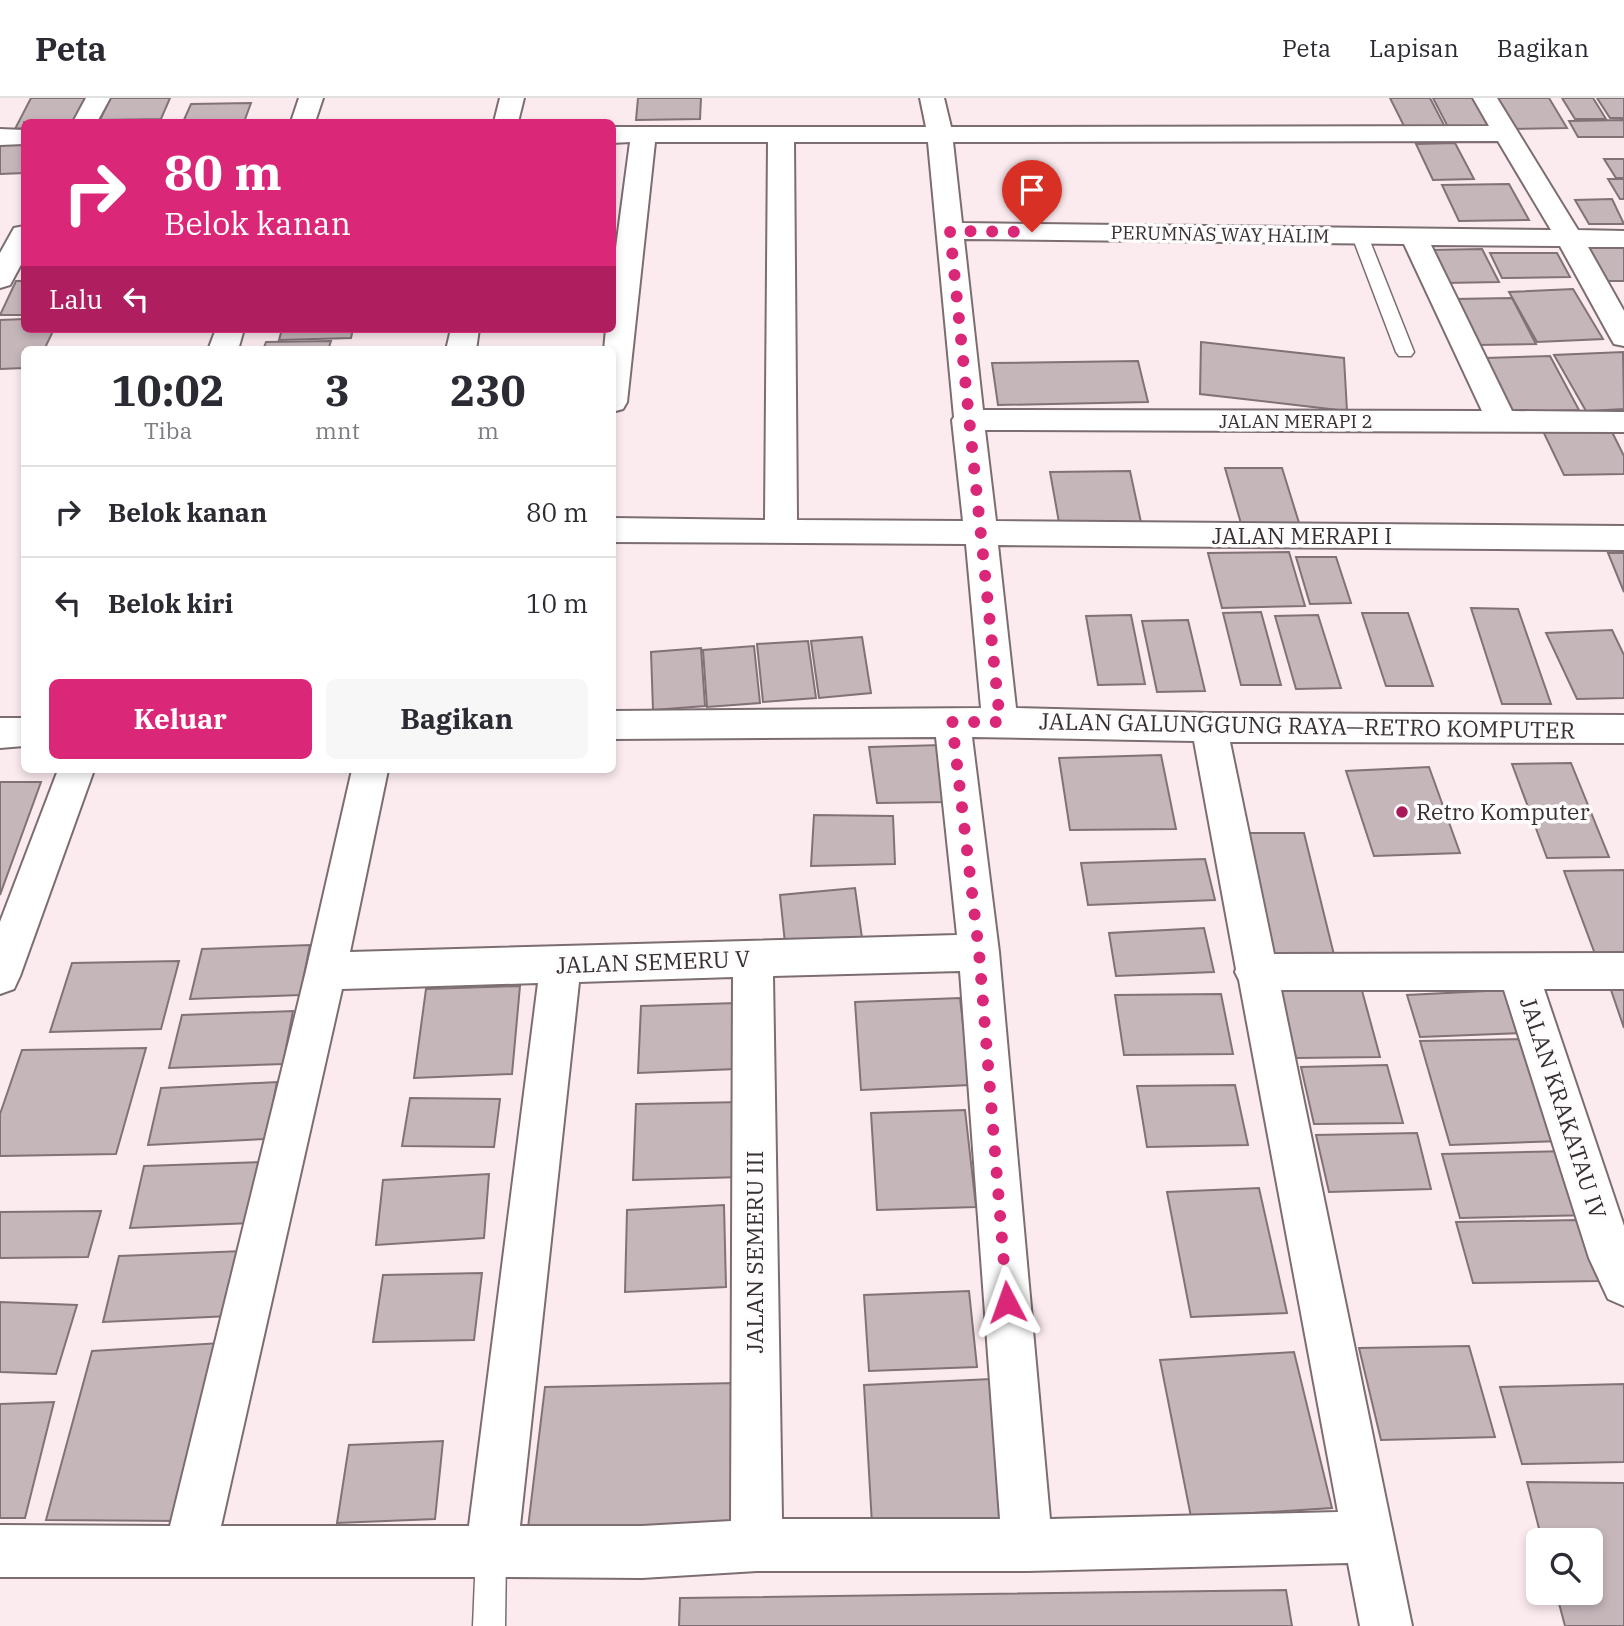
<!DOCTYPE html>
<html lang="id">
<meta charset="utf-8">
<style>
body{margin:0;font-family:"IBM Plex Serif",serif;background:#f7f7f7;color:#2b2b33;height:100vh;display:flex;flex-direction:column;font-size:26px;white-space:nowrap}
*{box-sizing:border-box;margin:0}
p{font-size:23px;color:#7c7c81}
.icon{flex:none;width:38px;height:38px;fill:none;stroke:currentColor;stroke-width:2;stroke-linecap:round;stroke-linejoin:round}
.map{position:relative;flex:1;overflow:hidden}
.panel{position:absolute;left:21px;top:248px;width:595px;height:427px;display:flex;flex-direction:column;background:#fff;border-radius:10px;box-shadow:0 4px 10px #0003}
.panel>*{flex:none}
.hud{position:absolute;left:21px;top:21px;width:595px;height:214px;border-radius:10px;box-shadow:0 4px 10px #0003;background:#db2777;color:#fff;overflow:hidden}
.tools{position:absolute;left:1526px;top:1430px;display:grid;gap:14px}
.tools a{display:grid;place-items:center;width:77px;height:77px;border-radius:10px;background:#fff;box-shadow:0 4px 10px #0003;font-size:35px}
.pin{position:absolute;display:grid;place-items:center;width:60px;height:60px;color:#fff;margin:-72px -30px;border-radius:50% 50% 50% 0;rotate:-45deg;box-shadow:0 0 7px #0007}
.pin .icon{rotate:45deg}
.me{position:absolute;width:77px;margin:-38px;rotate:356deg;stroke-linejoin:round;filter:drop-shadow(0 0 5px #0008)}
.turn{display:flex;align-items:center;gap:24px;height:147px;padding:0 28px;font-size:32px}
.turn .icon{width:91px;height:91px;stroke-width:2.5}
.turn b{display:block;font-size:49px;line-height:60px}
.then{display:flex;align-items:center;height:66px;padding:0 28px;background:#0003;gap:14px;font-size:26px}
.eta{display:flex;justify-content:space-evenly;align-items:center;height:119px;text-align:center}
.eta b{font-size:42px;font-weight:800;line-height:49px}
.cta{display:flex;gap:14px;margin-top:auto;padding:14px 28px}
.cta a{flex:1;height:80px;border-radius:10px;background:#db2777;color:#fff;font-size:28px;font-weight:800;line-height:80px;text-align:center}
.cta a+a{background:#f7f7f7;color:#2b2b33}
ul{padding:0;list-style:none}
li{display:flex;align-items:center;gap:21px;height:91px;padding:0 28px;border-top:2px solid #e1e1e2}
li div{flex:1}
li b{display:block;font-size:26px}
li em{font-style:normal}
header{display:flex;align-items:center;gap:42px;box-sizing:border-box;height:98px;padding:0 35px;background:#fff;border-bottom:2px solid #e1e1e2}
header strong{font-size:33px}
nav{display:flex;gap:38px;margin-inline-start:auto;font-size:24px}
.map>svg:first-child{display:block}
.building{fill:#c5b6ba;stroke:#807276;stroke-width:2}
.lines{fill:none;stroke-linecap:round;stroke-linejoin:round}
.service-casing{stroke:#7b6d70;stroke-width:3}
.minor-casing{stroke:#7b6d70;stroke-width:4}
.tertiary-casing{stroke:#7b6d70;stroke-width:4}
.service{fill:#fff;fill-rule:evenodd}
.minor{fill:#fff;fill-rule:evenodd}
.tertiary{fill:#fff;fill-rule:evenodd}
.route{stroke:#db2777;stroke-width:12;stroke-dasharray:0 21.6}
.poi-dot{fill:#a71959;stroke:#fffcfd;stroke-width:2.5}
.labels{text-anchor:middle;stroke-width:7;stroke-linejoin:round;paint-order:stroke}
.far-street-label{font-size:19px;fill:#363032;stroke:#fffcfd}
.street-label{font-size:23px;fill:#363032;stroke:#fffcfd}
.poi-label{font-size:23px;fill:#363032;stroke:#fffcfd;text-anchor:start}
</style>
<header>
<strong>Peta</strong>
<nav><a>Peta</a><a>Lapisan</a><a>Bagikan</a></nav>
</header>
<div class="map">
<svg width="1624" height="1528" viewBox="0 0 1624 1528">
<rect width="100%" height="100%" fill="#fbebef"/>
<g class="building">
<path d="M31 0H88L76 24H24V30L15 31Z"/>
<path d="M110 0H170L161 21 100 22Z"/>
<path d="M638 0H701L700 21 636 22Z"/>
<path d="M1390 0H1430L1446 31 1406 32Z"/>
<path d="M1433 0H1478L1495 31H1449Z"/>
<path d="M1489 0H1549L1567 30 1506 31Z"/>
<path d="M1562 0H1593L1606 21H1575Z"/>
<path d="M1597 0H1624V20H1610Z"/>
<path d="M251 5 244 24H183L191 6Z"/>
<path d="M1624 22V39H1578L1569 23Z"/>
<path d="M1455 45 1474 81 1433 82 1416 46Z"/>
<path d="M0 46H24V75L0 76Z"/>
<path d="M1604 61H1624V80H1616Z"/>
<path d="M1608 81H1624V101H1620Z"/>
<path d="M1509 86 1529 122 1459 123 1442 87Z"/>
<path d="M1612 101 1624 126H1589L1575 102Z"/>
<path d="M1624 148V183H1603L1584 149Z"/>
<path d="M1482 151 1499 184 1444 185 1428 152Z"/>
<path d="M1490 155H1557L1570 179 1502 180Z"/>
<path d="M16 183H24V217H0Z"/>
<path d="M1573 191 1603 241 1537 244 1509 194Z"/>
<path d="M1512 200 1536 246 1476 247 1454 201Z"/>
<path d="M24 221V231H54L44 252H24V270L0 271V222Z"/>
<path d="M282 231H353L351 240 279 242Z"/>
<path d="M331 243 328 252H263L266 244Z"/>
<path d="M1201 244 1344 260 1347 313 1200 296Z"/>
<path d="M1623 254 1624 311 1586 313 1554 257Z"/>
<path d="M1550 258 1579 312 1512 314 1485 260Z"/>
<path d="M1138 263 1148 304 998 307 992 265Z"/>
<path d="M1609 328 1624 358V376L1564 377 1541 329Z"/>
<path d="M1225 370H1282L1300 428 1242 429Z"/>
<path d="M1130 373 1142 429 1060 430 1050 374Z"/>
<path d="M1289 454 1305 508 1222 510 1208 455Z"/>
<path d="M1608 455H1624V494Z"/>
<path d="M1296 459H1336L1351 505 1310 506Z"/>
<path d="M1471 510 1518 511 1551 606H1502Z"/>
<path d="M1261 514 1281 587H1241L1223 515Z"/>
<path d="M1362 515H1408L1433 588H1386Z"/>
<path d="M1131 517 1145 586 1098 587 1086 518Z"/>
<path d="M1318 517 1341 590 1296 591 1275 518Z"/>
<path d="M1188 522 1205 593 1157 594 1142 523Z"/>
<path d="M1612 532 1624 557V600L1577 601 1546 535Z"/>
<path d="M862 539 871 595 819 600 811 543Z"/>
<path d="M808 543 816 600 763 604 757 546Z"/>
<path d="M754 548 760 605 707 609 703 552Z"/>
<path d="M701 550 705 608 653 612 651 554Z"/>
<path d="M942 647 948 704 877 705 869 649Z"/>
<path d="M1161 657 1176 731 1070 732 1059 660Z"/>
<path d="M1571 665 1609 759 1547 760 1512 666Z"/>
<path d="M1429 669 1460 755 1374 758 1346 673Z"/>
<path d="M0 684H41L0 797Z"/>
<path d="M814 717 893 718 895 766 811 768Z"/>
<path d="M1247 735H1304L1336 865 1276 866Z"/>
<path d="M1205 761 1215 802 1088 807 1081 765Z"/>
<path d="M1624 772V863L1598 864 1564 773Z"/>
<path d="M855 790 863 847 786 855 780 797Z"/>
<path d="M1204 830 1214 874 1116 878 1109 835Z"/>
<path d="M310 847 300 897 190 901 202 851Z"/>
<path d="M179 863 161 931 50 934 72 865Z"/>
<path d="M520 888 512 976 414 980 426 891Z"/>
<path d="M1361 889 1380 959 1296 960 1280 891Z"/>
<path d="M1506 892 1522 935 1420 939 1407 897Z"/>
<path d="M1611 892H1624V930Z"/>
<path d="M1221 896 1233 956 1124 957 1115 897Z"/>
<path d="M960 900 970 987 861 992 855 904Z"/>
<path d="M736 905V971L638 975 641 908Z"/>
<path d="M293 913 283 966 169 970 182 917Z"/>
<path d="M1526 941 1561 1043 1450 1047 1420 943Z"/>
<path d="M146 950 116 1056 0 1058V1016L22 952Z"/>
<path d="M1387 967 1403 1025 1314 1026 1301 969Z"/>
<path d="M277 984 266 1041 148 1047 161 990Z"/>
<path d="M1235 987 1248 1047 1147 1049 1137 988Z"/>
<path d="M410 1000 500 1001 494 1049 402 1048Z"/>
<path d="M744 1004 743 1079 633 1082 636 1006Z"/>
<path d="M965 1012 976 1109 877 1112 871 1015Z"/>
<path d="M1417 1035 1431 1091 1329 1094 1316 1037Z"/>
<path d="M1571 1053 1593 1117 1460 1120 1442 1056Z"/>
<path d="M263 1064 252 1125 130 1130 144 1068Z"/>
<path d="M489 1076 484 1140 376 1147 383 1082Z"/>
<path d="M1259 1090 1287 1215 1191 1219 1167 1094Z"/>
<path d="M724 1107 726 1189 625 1194 627 1112Z"/>
<path d="M101 1113 88 1159 0 1160V1114Z"/>
<path d="M1578 1122 1599 1183 1473 1185 1456 1124Z"/>
<path d="M243 1153 230 1218 103 1224 119 1158Z"/>
<path d="M482 1175 474 1242 373 1244 383 1177Z"/>
<path d="M969 1193 977 1269 869 1273 864 1197Z"/>
<path d="M0 1204 77 1207 56 1276 0 1274Z"/>
<path d="M220 1245 185 1423 46 1422 92 1253Z"/>
<path d="M1469 1248 1495 1339 1381 1342 1359 1250Z"/>
<path d="M1294 1254 1332 1410 1191 1419 1160 1262Z"/>
<path d="M991 1281 1009 1437 873 1444 864 1287Z"/>
<path d="M736 1285 739 1424 527 1438 545 1289Z"/>
<path d="M1624 1286V1364L1522 1366 1500 1289Z"/>
<path d="M54 1304 25 1420H0V1306Z"/>
<path d="M443 1343 435 1421 337 1425 349 1347Z"/>
<path d="M1527 1384 1624 1385V1528H1565L1556 1494H1591V1442H1542Z"/>
<path d="M1286 1492 1292 1528H679L680 1500Z"/>
</g>
<g class="lines">
<g class="service-casing">
<g id="service">
<path d="M1360 133 1368 138 1414 254 1411 258H1399L1396 254 1352 138Z"/>
<path d="M491 1441 502 1445 506 1456 505 1528H473L476 1456 480 1445Z"/>
</g>
</g>
<g class="minor-casing">
<g id="minor">
<path d="M86 0H110L97 24H73Z"/>
<path d="M500 0H524L518 24H494Z"/>
<path d="M920 0H944L951 29 1489 28 1473 0H1497L1578 132 1624 133V149H1588L1624 213V248L1614 246 1610 239 1560 148 1431 147 1512 313 1624 314V334L985 332 996 423 1624 428V452L998 447 1016 610 1209 615 1624 617V645L1230 644 1274 856 1624 855V891H1544L1624 1128V1208L1608 1201 1589 1160 1504 892H1281L1412 1528H1360L1348 1465 1027 1473H757L642 1480 496 1479 491 1482 486 1479H0V1427L170 1428 306 873 352 672H388L350 854 957 837 936 639 612 641V613L981 610 966 446 612 444V420L765 422 768 44H655L627 304 623 311 612 314V252H604L606 231H612V180L630 44 612 45V29H926ZM1498 43 1551 132 962 125 953 44ZM794 44H928L954 319 952 322 963 423 797 422ZM964 141 1404 146 1482 313 983 312ZM972 639 1194 643 1236 871 1235 874 1239 882 1338 1414 1050 1421 999 854ZM960 873 1000 1421H782L773 878ZM733 879 731 1423 642 1428H520L579 884ZM538 885 469 1428H221L342 891Z"/>
<path d="M0 31 24 32V46L0 47Z"/>
<path d="M24 128V161L10 187 0 190V155L14 130Z"/>
<path d="M451 231H479L476 252H446Z"/>
<path d="M0 620H24V648L0 650Z"/>
</g>
</g>
<g class="tertiary-casing">
<g id="tertiary">
<path d="M299 0H323L315 24H291Z"/>
<path d="M216 231H244L238 252H208Z"/>
<path d="M58 672H94L20 878 14 891 0 896V824Z"/>
</g>
</g>
<use href="#service" class="service"/>
<use href="#minor" class="minor"/>
<use href="#tertiary" class="tertiary"/>
</g>
<g class="lines">
<path class="route" d="M1007 1204 979 854 952 624H1000L950 133 1032 134"/>
</g>
<circle class="poi-dot" cx="1402" cy="714" r="7"/>
<g class="labels">
<g class="far-street-label">
<text transform="translate(1220 136) rotate(1)" y="7">PERUMNAS WAY HALIM</text>
<text x="1296" y="330">JALAN MERAPI 2</text>
</g>
<g class="street-label">
<text x="1302" y="446">JALAN MERAPI I</text>
<text transform="translate(1307 628) rotate(1)" y="8">JALAN GALUNGGUNG RAYA—RETRO KOMPUTER</text>
<text transform="translate(653 864) rotate(-2)" y="8">JALAN SEMERU V</text>
<text transform="translate(1563 1010) rotate(72)" y="8">JALAN KRAKATAU IV</text>
<text transform="translate(755 1154) rotate(-90)" y="8">JALAN SEMERU III</text>
</g>
<g class="poi-label">
<text x="1416" y="722">Retro Komputer</text>
</g>
</g>
</svg>
<div class="tools">
<a><svg class="icon" aria-label="search" viewBox="0 0 24 24"><circle cx="10" cy="10" r="6"/><path d="M15 15l6 6"/></svg></a>
</div>
<div class="pin" style="left:1032px;top:134px;background:#d93025"><svg class="icon" aria-label="arrive" viewBox="0 0 24 24"><path d="M6 21V4h12l-3 4 3 4H6"/></svg></div>
<svg class="me" style="left:1007px;top:1204px" viewBox="-20 -20 40 40"><path d="M0-17L14 15 0 8-14 15z" fill="#db2777" stroke="#fff" stroke-width="4"/></svg>
<div class="hud">
<div class="turn"><svg class="icon" aria-label="right" viewBox="0 0 24 24"><path d="M7 20v-9h11M14 6l5 5-5 5"/></svg><div><b>80 m</b>Belok kanan</div></div>
<div class="then">Lalu<svg class="icon" aria-label="left" viewBox="0 0 24 24"><path d="M17 20v-9H6M10 6l-5 5 5 5"/></svg></div>
</div>
<section class="panel">
<div class="eta">
<div><b>10:02</b><p>Tiba</p></div>
<div><b>3</b><p>mnt</p></div>
<div><b>230</b><p>m</p></div>
</div>
<ul>
<li><svg class="icon" aria-label="right" viewBox="0 0 24 24"><path d="M7 20v-9h11M14 6l5 5-5 5"/></svg><div><b>Belok kanan</b></div><em>80 m</em></li>
<li><svg class="icon" aria-label="left" viewBox="0 0 24 24"><path d="M17 20v-9H6M10 6l-5 5 5 5"/></svg><div><b>Belok kiri</b></div><em>10 m</em></li>
</ul>
<div class="cta"><a>Keluar</a><a>Bagikan</a></div>
</section>
</div>
